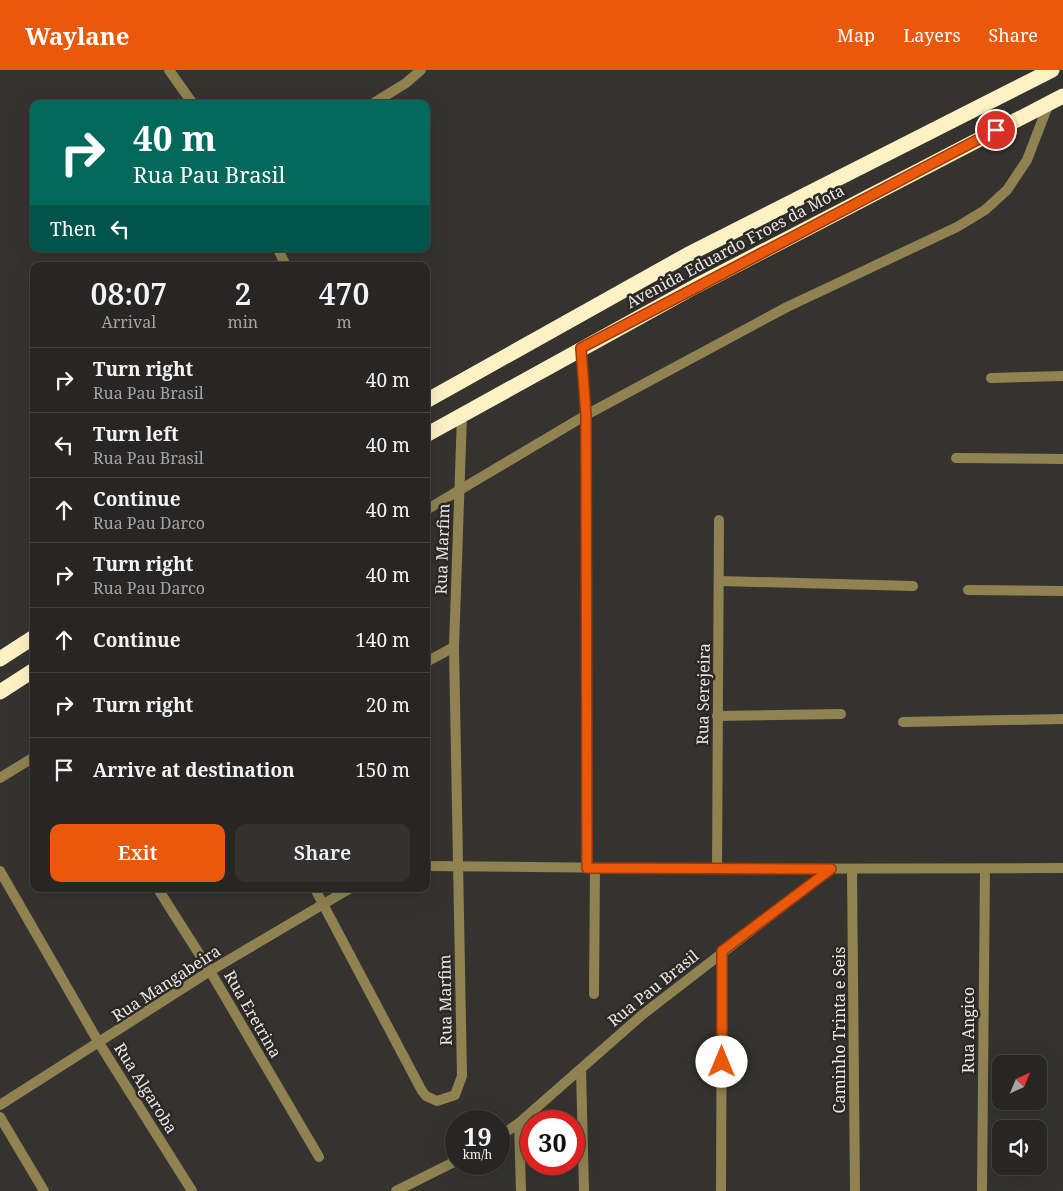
<!DOCTYPE html>
<style>
body{margin:0;font-family:"Noto Serif",serif;background:#333231;color:#f1f3f6;height:100vh;display:flex;flex-direction:column;font-size:19px;white-space:nowrap}
*{box-sizing:border-box;margin:0}
p{font-size:16px;color:#a4a5a6}
.icon{flex:none;width:28px;height:28px;fill:none;stroke:currentColor;stroke-width:2;stroke-linecap:round;stroke-linejoin:round}
.map{position:relative;flex:1;overflow:hidden}
.sheet{position:absolute;left:30px;top:192px;width:400px;height:630px;display:flex;flex-direction:column;background:#272624;border-radius:10px;box-shadow:0 5px 20px #0002,0 0 0 1px #434341}
.sheet>*{flex:none}
.hud{position:absolute;left:30px;top:30px;width:400px;height:152px;border-radius:10px;box-shadow:0 5px 20px #0002,0 0 0 1px #434341;background:#00695c;color:#fff;overflow:hidden}
.needle{width:32px;rotate:44deg}
.controls{position:absolute;left:992px;top:985px;display:grid;gap:10px}
.controls a{display:grid;place-items:center;width:55px;height:55px;border-radius:10px;background:#272624;box-shadow:0 5px 20px #0002,0 0 0 1px #434341;font-size:25px}
.speed{position:absolute;left:445px;top:1040px;display:flex;gap:10px;font-size:25px;font-weight:700;text-align:center}
.speed>*{display:grid;place-content:center;width:65px;height:65px;border-radius:50%;background:#272624;box-shadow:0 5px 20px #0002,0 0 0 1px #434341;line-height:1}
.speed small{font-size:12px;font-weight:400}
.speed .limit{border:8px solid #d22;background:#fff;color:#111}
.pin{position:absolute;display:grid;place-items:center;width:42px;height:42px;color:#fff;margin:-21px;border:2px solid #fff;border-radius:50%;box-shadow:0 1px 5px #0007}
.me{position:absolute;width:55px;margin:-28px;rotate:0deg;stroke-linejoin:round;filter:drop-shadow(0 0 4px #0008)}
.turn{display:flex;align-items:center;gap:18px;height:105px;padding:0 20px;font-size:22px}
.turn .icon{width:65px;height:65px;stroke-width:2.5}
.turn b{display:block;font-size:35px;line-height:42px}
.then{display:flex;align-items:center;height:48px;padding:0 20px;background:#0003;gap:10px;font-size:19px}
.eta{display:flex;justify-content:space-evenly;align-items:center;height:85px;text-align:center}
.eta b{font-size:30px;font-weight:600;line-height:35px}
.action{display:flex;gap:10px;margin-top:auto;padding:10px 20px}
.action a{flex:1;height:58px;border-radius:10px;background:#ea580c;color:#fff;font-size:20px;font-weight:600;line-height:58px;text-align:center}
.action a+a{background:#333231;color:#f1f3f6}
ul{padding:0;list-style:none}
li{display:flex;align-items:center;gap:15px;height:65px;padding:0 20px;border-top:1px solid #434341}
li div{flex:1}
li b{display:block;font-size:19px}
li em{font-style:normal}
header{display:flex;align-items:center;gap:30px;box-sizing:border-box;height:70px;padding:0 25px;background:#ea580c;color:#fff}
header strong{font-size:24px}
nav{display:flex;gap:28px;margin-inline-start:auto;font-size:18px}
.map>svg:first-child{display:block}
.lines{fill:none;stroke-linecap:round;stroke-linejoin:round}
.street{stroke:#908251;stroke-width:10}
.highway{stroke:#fef1c3;stroke-width:15}
.route-casing{stroke:#983908;stroke-width:12}
.route{stroke:#ea580c;stroke-width:9}
.labels{text-anchor:middle;stroke-width:5;stroke-linejoin:round;paint-order:stroke}
.street-label{font-size:16px;fill:#e9e8e6;stroke:#2a2926}
</style>
<header>
<strong>Waylane</strong>
<nav><a>Map</a><a>Layers</a><a>Share</a></nav>
</header>
<div class="map">
<svg width="1063" height="1121" viewBox="0 0 1063 1121">
<rect width="100%" height="100%" fill="#343330"/>
<g class="lines">
<g class="street">
<path d="M169 0 193 34"/>
<path d="M372 34 406 13 421 0"/>
<path d="M278 179 286 196"/>
<path d="M581 278 586 345 587 798"/>
<path d="M991 308 1063 306"/>
<path d="M956 388 1063 389"/>
<path d="M426 440 586 345 787 237 957 157 985 140 1007 120 1027 90 1049 33"/>
<path d="M719 511 913 516"/>
<path d="M968 520 1063 521"/>
<path d="M426 592 454 577"/>
<path d="M717 646 841 644"/>
<path d="M903 652 1063 649"/>
<path d="M0 708 34 687"/>
<path d="M426 796 717 799 1063 798"/>
<path d="M717 799 719 450"/>
<path d="M852 799 855 1121"/>
<path d="M0 801 99 973 192 1121"/>
<path d="M158 819 210 901 319 1087"/>
<path d="M315 819 422 1021 426 1026 437 1031 455 1025 462 1006 454 577 462 345"/>
<path d="M594 924 595 798"/>
<path d="M581 999 584 1121"/>
<path d="M0 1035 210 901 349 819"/>
<path d="M0 1047 44 1121"/>
<path d="M519 1053 521 1121"/>
<path d="M499 1067 519 1053 642 945 831 799"/>
<path d="M396 1121 456 1091"/>
<path d="M721 1121 722 881"/>
<path d="M982 1121 985 799"/>
</g>
<g class="highway">
<path d="M426 331 687 185 1052 0"/>
<path d="M426 365 696 216 1063 26"/>
<path d="M0 589 34 567"/>
<path d="M0 622 34 600"/>
</g>
</g>
<g class="lines">
<g class="route-casing">
<path id="route" d="M722 992V881L831 799 587 798 586 345 581 278 996 60"/>
</g>
<use href="#route" class="route"/>
</g>
<g class="labels">
<g class="street-label">
<text transform="translate(735 176) rotate(-28)" y="6">Avenida Eduardo Froes da Mota</text>
<text transform="translate(442 479) rotate(-88)" y="6">Rua Marfim</text>
<text transform="translate(703 624) rotate(-89)" y="6">Rua Serejeira</text>
<text transform="translate(166 913) rotate(-33)" y="6">Rua Mangabeira</text>
<text transform="translate(653 918) rotate(-39)" y="6">Rua Pau Brasil</text>
<text transform="translate(445 930) rotate(-91)" y="6">Rua Marfim</text>
<text transform="translate(253 944) rotate(60)" y="6">Rua Eretrina</text>
<text transform="translate(839 960) rotate(-90)" y="6">Caminho Trinta e Seis</text>
<text transform="translate(968 960) rotate(-90)" y="6">Rua Angico</text>
<text transform="translate(146 1018) rotate(58)" y="6">Rua Algaroba</text>
</g>
</g>
</svg>
<div class="controls">
<a><svg class="needle" viewBox="-14 -14 28 28"><path d="M0-13l5 13h-10z" fill="#e53935"/><path d="M0 13l5-13h-10z" fill="#a4a5a6"/></svg></a>
<a><svg class="icon" aria-label="sound" viewBox="0 0 24 24"><path d="M4 9h4l5-4v14l-5-4H4zM17 9q2 3 0 6"/></svg></a>
</div>
<div class="speed"><div>19<small>km/h</small></div><div class="limit">30</div></div>
<div class="pin" style="left:996px;top:60px;background:#d93025"><svg class="icon" aria-label="arrive" viewBox="0 0 24 24"><path d="M6 21V4h12l-3 4 3 4H6"/></svg></div>
<svg class="me" style="left:722px;top:992px" viewBox="-20 -20 40 40"><circle r="19" fill="#fff"/><path d="M0-13L10 11 0 6-10 11z" fill="#ea580c"/></svg>
<div class="hud">
<div class="turn"><svg class="icon" aria-label="right" viewBox="0 0 24 24"><path d="M7 20v-9h11M14 6l5 5-5 5"/></svg><div><b>40 m</b>Rua Pau Brasil</div></div>
<div class="then">Then<svg class="icon" aria-label="left" viewBox="0 0 24 24"><path d="M17 20v-9H6M10 6l-5 5 5 5"/></svg></div>
</div>
<section class="sheet">
<div class="eta">
<div><b>08:07</b><p>Arrival</p></div>
<div><b>2</b><p>min</p></div>
<div><b>470</b><p>m</p></div>
</div>
<ul>
<li><svg class="icon" aria-label="right" viewBox="0 0 24 24"><path d="M7 20v-9h11M14 6l5 5-5 5"/></svg><div><b>Turn right</b><p>Rua Pau Brasil</p></div><em>40 m</em></li>
<li><svg class="icon" aria-label="left" viewBox="0 0 24 24"><path d="M17 20v-9H6M10 6l-5 5 5 5"/></svg><div><b>Turn left</b><p>Rua Pau Brasil</p></div><em>40 m</em></li>
<li><svg class="icon" aria-label="ahead" viewBox="0 0 24 24"><path d="M12 20V5M6 11l6-6 6 6"/></svg><div><b>Continue</b><p>Rua Pau Darco</p></div><em>40 m</em></li>
<li><svg class="icon" aria-label="right" viewBox="0 0 24 24"><path d="M7 20v-9h11M14 6l5 5-5 5"/></svg><div><b>Turn right</b><p>Rua Pau Darco</p></div><em>40 m</em></li>
<li><svg class="icon" aria-label="ahead" viewBox="0 0 24 24"><path d="M12 20V5M6 11l6-6 6 6"/></svg><div><b>Continue</b></div><em>140 m</em></li>
<li><svg class="icon" aria-label="right" viewBox="0 0 24 24"><path d="M7 20v-9h11M14 6l5 5-5 5"/></svg><div><b>Turn right</b></div><em>20 m</em></li>
<li><svg class="icon" aria-label="arrive" viewBox="0 0 24 24"><path d="M6 21V4h12l-3 4 3 4H6"/></svg><div><b>Arrive at destination</b></div><em>150 m</em></li>
</ul>
<div class="action"><a>Exit</a><a>Share</a></div>
</section>
</div>
